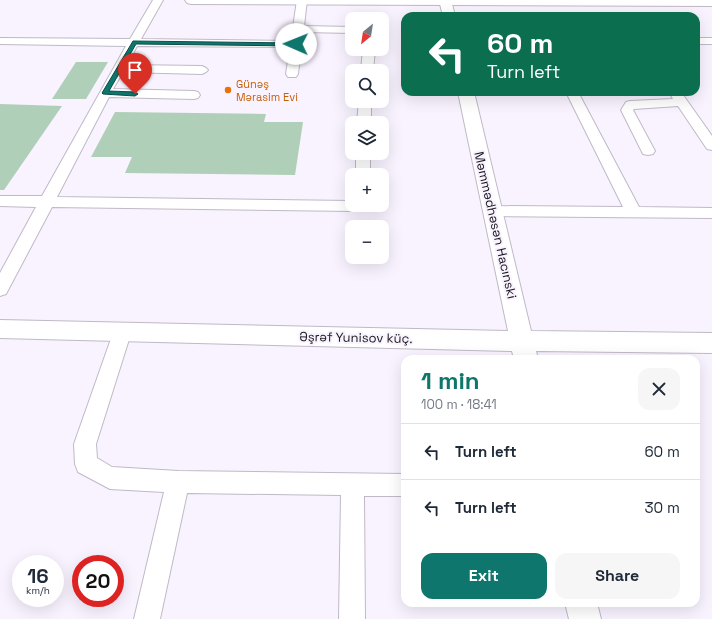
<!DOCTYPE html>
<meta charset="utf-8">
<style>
body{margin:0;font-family:"Space Grotesk",sans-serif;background:#f6f6f7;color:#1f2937;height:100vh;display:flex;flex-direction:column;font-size:15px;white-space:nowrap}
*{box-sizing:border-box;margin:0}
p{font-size:13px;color:#747a83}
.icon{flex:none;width:22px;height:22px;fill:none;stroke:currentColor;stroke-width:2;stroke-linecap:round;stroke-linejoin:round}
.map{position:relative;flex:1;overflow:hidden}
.drawer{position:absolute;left:401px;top:355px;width:299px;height:252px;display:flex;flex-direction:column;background:#fff;border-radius:12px;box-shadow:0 4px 16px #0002}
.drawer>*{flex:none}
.top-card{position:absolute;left:401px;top:12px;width:299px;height:84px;border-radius:12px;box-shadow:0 4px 16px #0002;background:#0b6e4f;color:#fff;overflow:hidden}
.needle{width:26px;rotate:210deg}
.buttons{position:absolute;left:345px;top:12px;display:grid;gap:8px}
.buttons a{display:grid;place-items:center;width:44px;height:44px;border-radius:8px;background:#fff;box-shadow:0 4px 16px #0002;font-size:20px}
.speed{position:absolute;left:12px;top:555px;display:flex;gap:8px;font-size:20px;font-weight:700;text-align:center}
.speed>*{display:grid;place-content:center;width:52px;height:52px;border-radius:50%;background:#fff;box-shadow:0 4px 16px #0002;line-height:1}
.speed small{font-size:10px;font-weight:400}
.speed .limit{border:6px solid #d22;background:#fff;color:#111}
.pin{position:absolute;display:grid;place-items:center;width:34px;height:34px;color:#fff;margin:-41px -17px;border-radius:50% 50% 50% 0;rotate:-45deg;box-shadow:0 0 4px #0007}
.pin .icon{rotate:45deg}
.me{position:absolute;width:44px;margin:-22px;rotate:271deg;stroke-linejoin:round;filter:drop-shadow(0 0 3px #0008)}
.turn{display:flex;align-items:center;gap:14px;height:84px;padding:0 20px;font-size:18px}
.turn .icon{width:52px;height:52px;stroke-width:2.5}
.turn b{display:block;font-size:28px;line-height:34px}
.round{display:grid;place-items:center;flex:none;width:42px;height:42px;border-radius:12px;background:#f6f6f7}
.headline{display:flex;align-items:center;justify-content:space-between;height:68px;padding:0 20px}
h1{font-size:24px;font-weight:800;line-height:30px;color:#0f766e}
.primary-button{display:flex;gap:8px;margin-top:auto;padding:8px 20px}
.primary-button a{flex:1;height:46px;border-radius:12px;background:#0f766e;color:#fff;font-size:16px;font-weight:800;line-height:46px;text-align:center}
.primary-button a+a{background:#f6f6f7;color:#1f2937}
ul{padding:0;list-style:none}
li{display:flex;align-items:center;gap:12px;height:56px;padding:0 20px;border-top:1px solid #e0e1e3}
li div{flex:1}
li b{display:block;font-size:15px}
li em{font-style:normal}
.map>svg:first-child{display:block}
.green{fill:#afcfb8}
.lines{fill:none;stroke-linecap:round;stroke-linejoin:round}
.service-casing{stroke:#c0b9c6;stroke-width:2}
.minor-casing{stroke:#c0b9c6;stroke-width:2}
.tertiary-casing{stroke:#c0b9c6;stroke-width:2}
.service{fill:#fff;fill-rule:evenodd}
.minor{fill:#fff;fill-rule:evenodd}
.tertiary{fill:#fff;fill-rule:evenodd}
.route{fill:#0f766e;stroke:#0a4d48}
.food-dot{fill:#e8710a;stroke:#f9f2ff;stroke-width:1.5}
.labels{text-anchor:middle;stroke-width:4;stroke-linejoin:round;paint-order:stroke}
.far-food-label{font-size:11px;fill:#c56008;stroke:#f9f2ff;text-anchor:start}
.street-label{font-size:13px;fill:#1b181d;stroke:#f9f2ff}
</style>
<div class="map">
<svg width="712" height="619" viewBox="0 0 712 619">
<rect width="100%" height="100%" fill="#f9f2ff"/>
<g class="green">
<path d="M76 62H108L86 99H52Z"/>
<path d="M0 104 62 106 4 190H0Z"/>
<path d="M115 112 266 114 264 122H303L295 175 125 173 132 157H91Z"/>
</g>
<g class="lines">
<g class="service-casing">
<g id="service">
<path d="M153 0H163L141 39 291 41 297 0H307L304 26 352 27V33L303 32 298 74 296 77H288L286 74 290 47 137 46 127 65 202 66 206 68 208 70 206 72 202 74 123 72 113 89 194 91 198 92 200 95 198 98 194 99 109 97 57 197 352 201V205H363L359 210 354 211 52 207 6 294 0 296V273L36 207 0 206V196H42L126 46 0 44V38L130 39Z"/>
<rect x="696" y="38" width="16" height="6"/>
<path d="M363 49H375L373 71H361Z"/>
<path d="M566 92H578L639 207 712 208V218L493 216 488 215 485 211 488 207 493 206 623 207Z"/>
<path d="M669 92H681L712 136V150L707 149 678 106 634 109 633 110 655 151 653 154 648 155 643 154 621 110 626 102 630 101 673 99Z"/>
<path d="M359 101H371V123H357Z"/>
<rect x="356" y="153" width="14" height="22"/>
<path d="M122 325 129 327 131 333 96 444 97 458 112 467 178 471 405 474V496H364L365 619H339L341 495 187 493 160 619H134L164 492 110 489 78 472 75 464 74 444 113 333 115 327Z"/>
</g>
</g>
<g class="minor-casing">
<g id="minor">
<path d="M439 0H451L455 16H443Z"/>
<path d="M458 92H474L531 331 712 333V353L536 351 538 359H514L512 351 0 338V320L508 331Z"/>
<path d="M565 603H597L601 619H569Z"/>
</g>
</g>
<g class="tertiary-casing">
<path id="tertiary" d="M185 0H712V6L191 4 187 3Z"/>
</g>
<use href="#service" class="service"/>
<use href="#minor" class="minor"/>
<use href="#tertiary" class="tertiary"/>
</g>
<path class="route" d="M133 41 296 43 298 44 296 46 136 44 109 91 135 92 138 94 135 96 103 94 102 93Z"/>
<circle class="food-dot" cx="228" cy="90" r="4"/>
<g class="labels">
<g class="far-food-label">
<text x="236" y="88">Günəş<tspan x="236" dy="13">Mərasim Evi</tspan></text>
</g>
<g class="street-label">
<text transform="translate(496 225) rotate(77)" y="5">Məmmədhəsən Hacınski</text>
<text transform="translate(356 337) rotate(1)" y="5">Əşrəf Yunisov küç.</text>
</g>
</g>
</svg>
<div class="buttons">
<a><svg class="needle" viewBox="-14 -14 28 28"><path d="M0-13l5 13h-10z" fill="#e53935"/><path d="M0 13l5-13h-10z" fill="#747a83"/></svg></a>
<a><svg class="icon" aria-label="search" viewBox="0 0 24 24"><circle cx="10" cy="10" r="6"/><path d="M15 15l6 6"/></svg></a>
<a><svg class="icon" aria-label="layers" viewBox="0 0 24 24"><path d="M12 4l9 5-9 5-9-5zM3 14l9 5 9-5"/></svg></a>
<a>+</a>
<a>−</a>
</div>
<div class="speed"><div>16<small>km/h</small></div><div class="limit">20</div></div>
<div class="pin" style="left:135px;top:94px;background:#d93025"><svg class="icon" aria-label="arrive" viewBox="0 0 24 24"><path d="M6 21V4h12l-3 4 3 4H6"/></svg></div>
<svg class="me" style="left:296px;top:44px" viewBox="-20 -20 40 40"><circle r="19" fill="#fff"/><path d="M0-13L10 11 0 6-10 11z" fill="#0f766e"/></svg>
<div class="top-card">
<div class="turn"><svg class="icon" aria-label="left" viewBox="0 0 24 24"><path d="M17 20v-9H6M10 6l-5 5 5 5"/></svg><div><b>60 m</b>Turn left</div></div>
</div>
<section class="drawer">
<div class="headline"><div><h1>1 min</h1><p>100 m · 18:41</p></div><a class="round"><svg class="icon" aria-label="close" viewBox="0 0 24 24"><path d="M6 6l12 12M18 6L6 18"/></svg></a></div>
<ul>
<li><svg class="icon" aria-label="left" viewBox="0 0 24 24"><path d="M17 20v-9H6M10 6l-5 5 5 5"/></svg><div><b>Turn left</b></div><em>60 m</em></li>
<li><svg class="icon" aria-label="left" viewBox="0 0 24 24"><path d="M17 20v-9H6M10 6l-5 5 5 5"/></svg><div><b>Turn left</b></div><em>30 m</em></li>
</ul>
<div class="primary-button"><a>Exit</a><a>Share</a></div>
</section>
</div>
